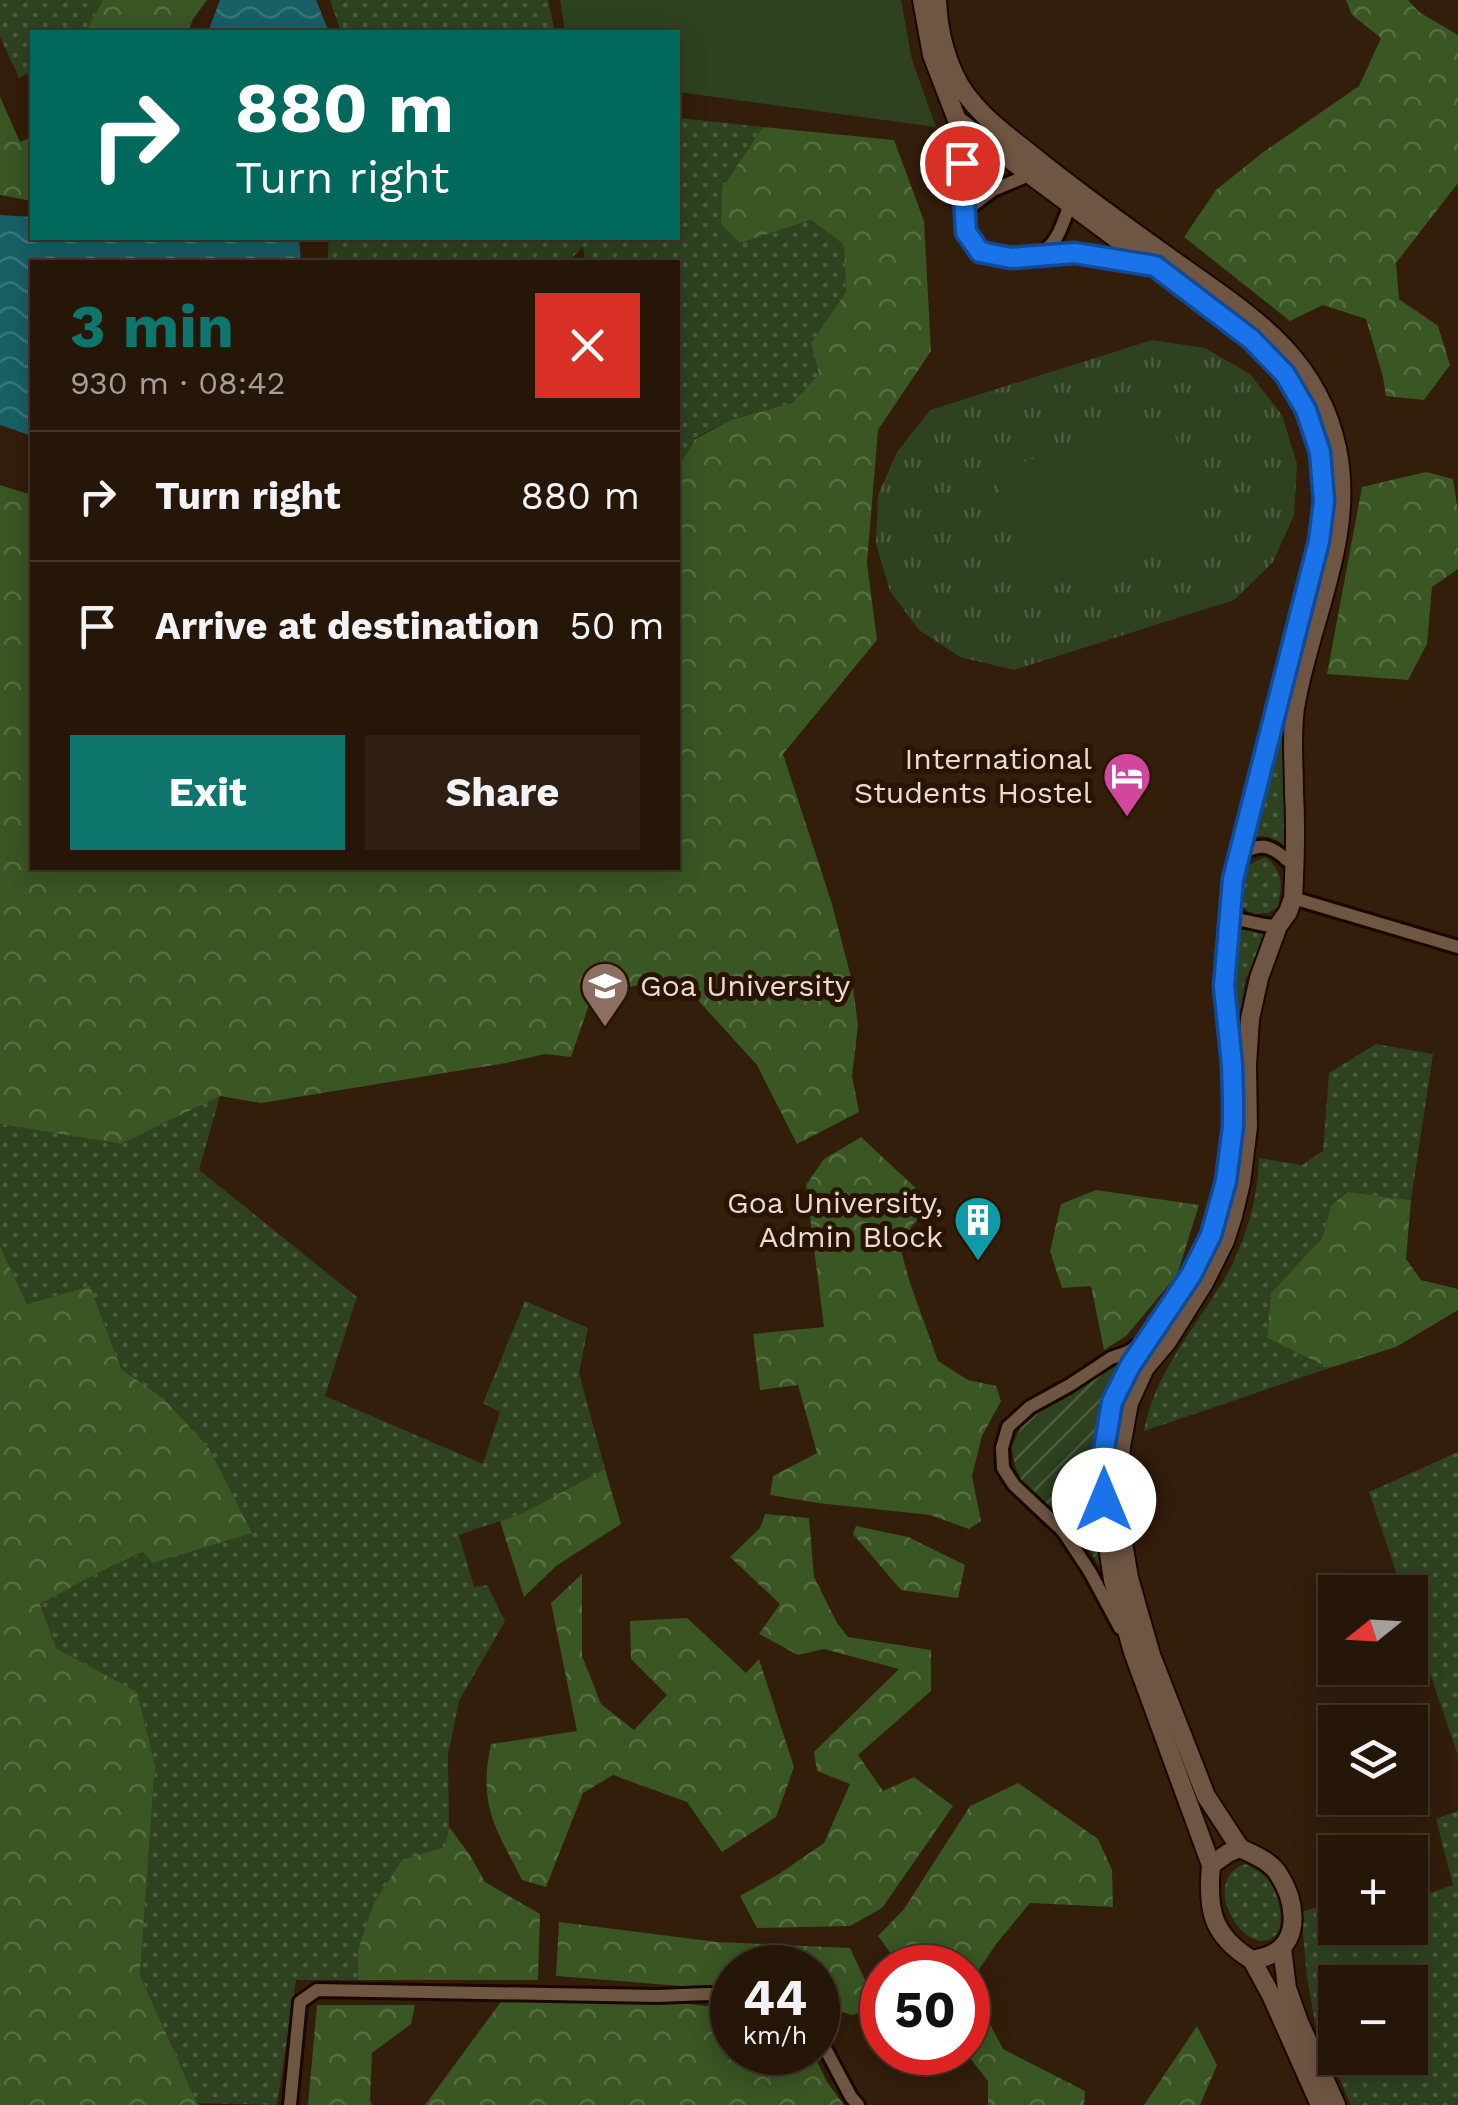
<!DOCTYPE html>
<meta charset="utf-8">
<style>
body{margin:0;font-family:"Work Sans",sans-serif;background:#2e1f12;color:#f1f3f6;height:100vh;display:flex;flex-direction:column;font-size:38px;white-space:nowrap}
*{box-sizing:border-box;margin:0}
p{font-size:32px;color:#a49f9c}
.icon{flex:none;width:55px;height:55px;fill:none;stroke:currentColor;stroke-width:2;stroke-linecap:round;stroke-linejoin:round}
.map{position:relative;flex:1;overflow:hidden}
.panel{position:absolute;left:30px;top:260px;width:650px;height:610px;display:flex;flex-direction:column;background:#261608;border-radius:0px;box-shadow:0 5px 25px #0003,0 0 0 2px #423529}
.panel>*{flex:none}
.guide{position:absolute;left:30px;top:30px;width:650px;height:210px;border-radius:0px;box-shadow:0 5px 25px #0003,0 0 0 2px #423529;background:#00695c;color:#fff;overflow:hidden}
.needle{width:65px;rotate:252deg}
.fabs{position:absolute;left:1318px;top:1575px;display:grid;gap:20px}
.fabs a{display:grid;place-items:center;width:110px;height:110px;border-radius:0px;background:#261608;box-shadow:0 5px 25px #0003,0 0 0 2px #423529;font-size:50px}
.speed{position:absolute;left:710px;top:1945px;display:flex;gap:20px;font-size:50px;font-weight:700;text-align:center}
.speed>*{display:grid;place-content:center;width:130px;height:130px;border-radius:50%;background:#261608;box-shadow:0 5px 25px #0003,0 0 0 2px #423529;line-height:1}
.speed small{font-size:25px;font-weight:400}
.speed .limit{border:15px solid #d22;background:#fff;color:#111}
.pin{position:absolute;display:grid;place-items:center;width:85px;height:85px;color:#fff;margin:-42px;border:5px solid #fff;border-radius:50%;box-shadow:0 2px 10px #0007}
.me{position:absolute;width:110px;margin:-55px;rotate:0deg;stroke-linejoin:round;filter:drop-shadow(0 0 8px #0008)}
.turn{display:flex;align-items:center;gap:35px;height:210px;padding:0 40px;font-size:45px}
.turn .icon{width:130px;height:130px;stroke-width:2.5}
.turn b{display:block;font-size:70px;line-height:85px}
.round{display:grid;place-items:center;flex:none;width:105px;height:105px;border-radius:0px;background:#2e1f12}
.head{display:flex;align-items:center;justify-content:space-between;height:170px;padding:0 40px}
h1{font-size:60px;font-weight:700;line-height:75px;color:#0f766e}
.primary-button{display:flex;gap:20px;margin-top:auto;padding:20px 40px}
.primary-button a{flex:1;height:115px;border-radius:0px;background:#0f766e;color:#fff;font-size:40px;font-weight:700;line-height:115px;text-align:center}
.primary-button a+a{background:#2e1f12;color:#f1f3f6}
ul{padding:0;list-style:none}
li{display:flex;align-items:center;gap:30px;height:130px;padding:0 40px;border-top:2px solid #423529}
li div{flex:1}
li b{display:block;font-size:38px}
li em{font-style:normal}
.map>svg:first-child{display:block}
.grass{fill:url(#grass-dots);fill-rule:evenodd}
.forest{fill:url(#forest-crowns)}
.park{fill:url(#park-tufts)}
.garden{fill:url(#garden-furrows)}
.pitch{fill:#2e4220}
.water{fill:url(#water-waves)}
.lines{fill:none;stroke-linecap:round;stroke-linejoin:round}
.minor-casing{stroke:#1a0700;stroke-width:18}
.secondary-casing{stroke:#1a0700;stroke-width:22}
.minor{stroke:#6f5642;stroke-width:12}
.secondary{stroke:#6f5642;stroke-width:18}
.route-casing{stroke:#114b97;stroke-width:25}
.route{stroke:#1a73e8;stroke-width:18}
.labels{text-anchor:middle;stroke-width:10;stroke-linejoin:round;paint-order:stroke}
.poi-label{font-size:30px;fill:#eadbd0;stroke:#291403;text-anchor:end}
</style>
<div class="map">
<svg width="1458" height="2105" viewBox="0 0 1458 2105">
<defs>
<pattern id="grass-dots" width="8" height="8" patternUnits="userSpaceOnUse" patternTransform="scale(2.5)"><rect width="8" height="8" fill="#2e4220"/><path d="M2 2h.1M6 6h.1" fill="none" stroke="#4c5d3f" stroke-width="1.8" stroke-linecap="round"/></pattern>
<pattern id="forest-crowns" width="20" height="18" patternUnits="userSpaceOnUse" patternTransform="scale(2.5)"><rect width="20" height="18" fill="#395623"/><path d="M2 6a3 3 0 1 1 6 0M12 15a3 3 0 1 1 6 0" fill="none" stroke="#566e42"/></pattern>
<pattern id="park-tufts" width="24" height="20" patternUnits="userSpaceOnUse" patternTransform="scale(2.5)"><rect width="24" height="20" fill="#2e4220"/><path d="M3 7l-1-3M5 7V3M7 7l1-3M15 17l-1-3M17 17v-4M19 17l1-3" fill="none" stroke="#4c5d3f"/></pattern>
<pattern id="garden-furrows" width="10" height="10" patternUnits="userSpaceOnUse" patternTransform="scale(2.5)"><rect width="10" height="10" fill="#2e4220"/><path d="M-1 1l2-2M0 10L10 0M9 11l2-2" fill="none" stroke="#4c5d3f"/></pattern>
<pattern id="water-waves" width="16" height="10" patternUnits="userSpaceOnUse" patternTransform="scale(2.5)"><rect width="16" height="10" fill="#185f66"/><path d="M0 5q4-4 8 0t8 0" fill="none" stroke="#3a757b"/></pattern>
</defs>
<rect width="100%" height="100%" fill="#331d0b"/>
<g class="grass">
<path d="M0 0H103L85 32H32V71L19 78 0 37Z"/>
<path d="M330 0H548L555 32H341Z"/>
<path d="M678 118 763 127 722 188 740 243 811 220 844 245 846 292 811 343 819 374 792 403 731 420 695 438 678 467V262H585L583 247 568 262H327L329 238H678Z"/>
<path d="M1295 682 1284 746 1289 850C1275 836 1267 835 1248 837Z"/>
<path d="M1266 857C1284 874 1282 884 1278 907L1268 913 1253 914 1242 907C1238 881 1239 865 1266 857Z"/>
<path d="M1239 924 1259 934 1268 933 1245 980 1238 1024 1236 970Z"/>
<path d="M1376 1044 1433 1054 1411 1200 1346 1192 1331 1206 1322 1238 1271 1293 1267 1338 1329 1368 1144 1431C1154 1375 1193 1330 1222 1283 1244 1247 1258 1200 1259 1158L1302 1165 1323 1151 1329 1073Z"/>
<path d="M220 1096 199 1170 357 1297 325 1396 483 1464 500 1412 483 1403 525 1301 588 1328 579 1373 605 1469 523 1513 459 1535 474 1587 487 1585 505 1621 459 1701 448 1755 449 1827 445 1847 358 1950V1980H296L277 2105 197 2103 140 1975 155 1765 137 1693 56 1648 40 1604 100 1572 144 1552 163 1398 121 1369 90 1286 27 1304 0 1246V1124L121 1144Z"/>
<path d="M1458 1452V1756L1410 1614V1592H1403L1369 1492Z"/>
<path d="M1458 1811V2105H1351L1315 2023 1307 1977 1301 1912 1335 1901V1928H1410V1900L1453 1885 1436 1819ZM1410 1982V2058H1335V1982Z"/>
<path d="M1246 1864C1253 1868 1260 1872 1266 1877 1278 1890 1291 1932 1268 1940 1238 1949 1200 1877 1246 1864Z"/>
</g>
<g class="forest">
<path d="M103 0H207L193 19 188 32H85Z"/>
<path d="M1346 0H1408L1419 12 1458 35V183L1396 263 1399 299 1438 326 1450 365 1424 400 1386 396 1383 377 1366 319 1323 305 1290 321 1184 237 1216 190 1262 153 1359 86 1381 38 1352 15Z"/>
<path d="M0 97 20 142 32 137V201L0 195Z"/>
<path d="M763 127 894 140 924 221 931 351 878 430 867 563 877 640 783 754 832 904 852 981 858 1025 852 1076 859 1112 797 1144 757 1065 676 976 592 996 571 1057 545 1054 506 1063 261 1103 220 1096 121 1144 0 1124V485L32 495V868H678V467L695 439 731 420 792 403 819 374 811 343 846 292 844 245 811 220 740 243 721 224 722 188Z"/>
<path d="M1426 472 1453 479 1458 511V569L1432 587 1427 644 1408 680 1327 674 1362 487Z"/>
<path d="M861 1137 919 1191 933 1208 913 1224 900 1247 910 1283 938 1361 968 1380 996 1386 1001 1401 982 1436 972 1476 981 1521 969 1529 930 1515 818 1503 770 1495 773 1476 817 1453 798 1385 760 1390 753 1334 824 1327 806 1185 824 1159Z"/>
<path d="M1096 1190 1199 1205 1177 1275 1126 1336 1104 1350 1091 1286 1062 1288 1050 1251 1061 1204Z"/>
<path d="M1347 1192 1411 1200 1406 1259 1421 1280 1458 1289V1310L1396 1347 1329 1368 1267 1338 1271 1293 1322 1238 1331 1206Z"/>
<path d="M0 1246 27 1304 90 1286 121 1369 163 1398 209 1448 252 1533 153 1563 143 1552 100 1572 40 1604 56 1648 137 1692 155 1765 140 1975 197 2103 200 2105H0Z"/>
<path d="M605 1469 621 1524 556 1566 524 1597 500 1521 523 1513Z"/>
<path d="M765 1514 809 1518 814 1577 837 1623 848 1637 931 1650V1691L858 1755 883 1791 914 1777 953 1806 882 1908 850 1926 757 1928 740 1896 779 1874 824 1843 850 1784 817 1771 814 1752 899 1669 824 1649 798 1655 759 1634 780 1604 730 1557 760 1528Z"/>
<path d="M856 1526 908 1537 965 1565 958 1598 901 1590 853 1534Z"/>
<path d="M582 1574V1656L601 1704 634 1730 667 1695 631 1659 630 1621 687 1618 746 1673 759 1659 794 1767 776 1817 722 1852 687 1802 613 1775 583 1793 546 1887 522 1880C495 1827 478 1805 491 1744L577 1731 551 1603Z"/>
<path d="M1018 1783 1098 1839 1112 1870 1113 1907 1030 1903 997 1943 969 1984 1003 2049 1085 2091 1084 2105H988V2081L966 2053 968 1968 901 1967 878 1936 904 1909 970 1806Z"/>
<path d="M449 1827 470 1855 485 1882 540 1914 538 1980H358V1950L374 1903 402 1860 445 1847Z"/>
<path d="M559 1922 717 1942 850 1948 878 2008 851 2015 818 2002V1968H732V1990L556 1976Z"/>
<path d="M503 1999 664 2001 732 2009V2052L813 2053 827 2082 844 2105H425Z"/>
<path d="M317 2005H415L411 2024 372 2053 370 2100 372 2105H308Z"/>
<path d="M1197 2026 1217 2065 1200 2105H1144Z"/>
</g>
<path class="park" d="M1152 340 1205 348 1250 374 1282 415 1297 464 1294 515 1273 562 1234 600 1014 670 960 657 919 630 890 591 876 544 878 495 897 452 930 410Z"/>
<path class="garden" d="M1129 1358 1100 1425 1095 1499 1104 1573 1087 1547 1026 1490 1016 1469 1011 1447 1021 1427 1042 1409Z"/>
<g class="pitch">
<path d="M560 0H901L912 60 936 127 678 92V32H565Z"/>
<path d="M1169 416 1207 538 1032 593 994 471Z"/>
</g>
<g class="water">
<path d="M220 0H316L329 32H208Z"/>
<path d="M0 215 32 217V238H299L301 262H32V436L0 425Z"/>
</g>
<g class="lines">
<g class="minor-casing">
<g id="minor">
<path d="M957 120 966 232 979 252 1011 258 1075 253 1147 265"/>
<path d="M964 212 993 190 1029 175"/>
<path d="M1038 255C1058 244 1062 225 1070 204"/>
<path d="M1239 853C1262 844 1268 843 1287 860"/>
<path d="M1293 898 1458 947"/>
<path d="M1230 906 1240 920C1255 922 1261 926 1278 926"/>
<path d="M1120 1628 1090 1572 1063 1531 1014 1485 1003 1468 1002 1448 1008 1427 1030 1407 1070 1385 1111 1358 1128 1352 1140 1344"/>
<path d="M818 2035 851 2097 858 2105"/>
<path d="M290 2105 300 2002 317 1990 657 1996 708 1994 732 1996"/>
</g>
</g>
<g class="secondary-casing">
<g id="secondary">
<path d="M922 0 932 55 957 120 1251 339 1285 374 1306 410 1319 452 1324 501 1319 541 1233 879 1224 986 1232 1065 1233 1127 1226 1181 1211 1235 1191 1275 1129 1366 1112 1402 1104 1450 1107 1540 1113 1580 1133 1652 1211 1865"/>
<path d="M937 0C938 24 944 52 954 74 969 108 1004 133 1032 155 1075 190 1121 223 1166 255 1241 310 1316 349 1337 448 1356 538 1309 622 1295 708 1291 736 1294 764 1294 792 1296 827 1295 863 1293 898L1288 912 1278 926 1259 978 1250 1019 1247 1065 1248 1127 1241 1183 1233 1216 1225 1241 1204 1283 1167 1342 1145 1368 1129 1403 1121 1447 1118 1493 1122 1537 1129 1578 1151 1655 1206 1796 1240 1848"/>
<path d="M1240 1848C1254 1855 1271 1861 1279 1875 1294 1898 1302 1937 1274 1953 1268 1957 1260 1958 1252 1960 1211 1935 1207 1909 1211 1865L1228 1853Z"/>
<path d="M1282 1948 1287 1988 1299 2022 1336 2105"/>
<path d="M1252 1960 1271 1995 1320 2105"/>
</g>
</g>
<use href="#minor" class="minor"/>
<use href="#secondary" class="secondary"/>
</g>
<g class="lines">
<g class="route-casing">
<path id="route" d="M962 163 966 232 980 252 1011 258 1075 253 1155 266 1251 339 1285 374 1306 410 1320 452 1324 501 1319 541 1233 879 1224 986 1232 1065 1233 1096V1126L1226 1181 1211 1235 1191 1275 1130 1366 1112 1402 1104 1450V1500"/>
</g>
<use href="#route" class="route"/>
</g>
<defs>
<g id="hotel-pin" transform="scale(2.5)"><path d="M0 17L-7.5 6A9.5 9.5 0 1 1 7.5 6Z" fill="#d1479c" stroke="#291403"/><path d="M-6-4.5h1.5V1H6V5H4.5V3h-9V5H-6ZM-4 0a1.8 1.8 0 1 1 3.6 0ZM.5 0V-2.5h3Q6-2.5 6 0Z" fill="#fff"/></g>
<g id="university-pin" transform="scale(2.5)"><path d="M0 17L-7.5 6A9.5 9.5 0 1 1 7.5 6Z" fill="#8d6e63" stroke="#291403"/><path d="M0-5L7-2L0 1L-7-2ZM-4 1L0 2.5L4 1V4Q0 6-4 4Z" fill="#fff"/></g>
<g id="building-pin" transform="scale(2.5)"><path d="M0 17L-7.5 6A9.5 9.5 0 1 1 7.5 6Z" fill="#0f9aa8" stroke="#291403"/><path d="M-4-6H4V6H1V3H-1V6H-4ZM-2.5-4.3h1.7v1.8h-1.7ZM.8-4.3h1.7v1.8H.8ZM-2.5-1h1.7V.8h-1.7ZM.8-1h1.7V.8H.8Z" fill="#fff"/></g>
</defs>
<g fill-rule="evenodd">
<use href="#hotel-pin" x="1127" y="776"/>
<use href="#university-pin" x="605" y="986"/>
<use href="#building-pin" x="978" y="1220"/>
</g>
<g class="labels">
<g class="poi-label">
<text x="1092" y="769">International<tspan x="1092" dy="34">Students Hostel</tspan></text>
<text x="640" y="996" text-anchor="start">Goa University</text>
<text x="943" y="1213">Goa University,<tspan x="943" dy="34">Admin Block</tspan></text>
</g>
</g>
</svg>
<div class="fabs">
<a><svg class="needle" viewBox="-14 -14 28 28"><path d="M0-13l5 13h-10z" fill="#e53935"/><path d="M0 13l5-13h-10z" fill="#a49f9c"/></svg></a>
<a><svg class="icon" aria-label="layers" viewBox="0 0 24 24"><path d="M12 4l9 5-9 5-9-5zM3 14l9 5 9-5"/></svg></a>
<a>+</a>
<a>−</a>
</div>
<div class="speed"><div>44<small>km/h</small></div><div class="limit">50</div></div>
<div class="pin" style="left:962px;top:163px;background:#d93025"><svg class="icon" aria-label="arrive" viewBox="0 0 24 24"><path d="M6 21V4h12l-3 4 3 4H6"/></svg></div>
<svg class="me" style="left:1104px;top:1500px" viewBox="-20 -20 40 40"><circle r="19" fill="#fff"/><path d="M0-13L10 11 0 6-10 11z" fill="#1a73e8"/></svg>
<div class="guide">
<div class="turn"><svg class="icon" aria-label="right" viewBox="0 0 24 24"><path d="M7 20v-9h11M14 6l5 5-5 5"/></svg><div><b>880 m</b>Turn right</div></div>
</div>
<section class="panel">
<div class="head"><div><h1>3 min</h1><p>930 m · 08:42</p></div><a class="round" style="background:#d93025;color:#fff"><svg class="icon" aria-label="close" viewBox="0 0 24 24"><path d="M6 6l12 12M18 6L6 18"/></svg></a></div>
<ul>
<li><svg class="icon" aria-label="right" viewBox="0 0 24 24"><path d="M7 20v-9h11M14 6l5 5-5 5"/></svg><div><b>Turn right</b></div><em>880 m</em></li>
<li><svg class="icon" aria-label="arrive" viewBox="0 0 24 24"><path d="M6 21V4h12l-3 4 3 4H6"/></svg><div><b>Arrive at destination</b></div><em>50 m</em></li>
</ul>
<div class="primary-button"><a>Exit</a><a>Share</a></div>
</section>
</div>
